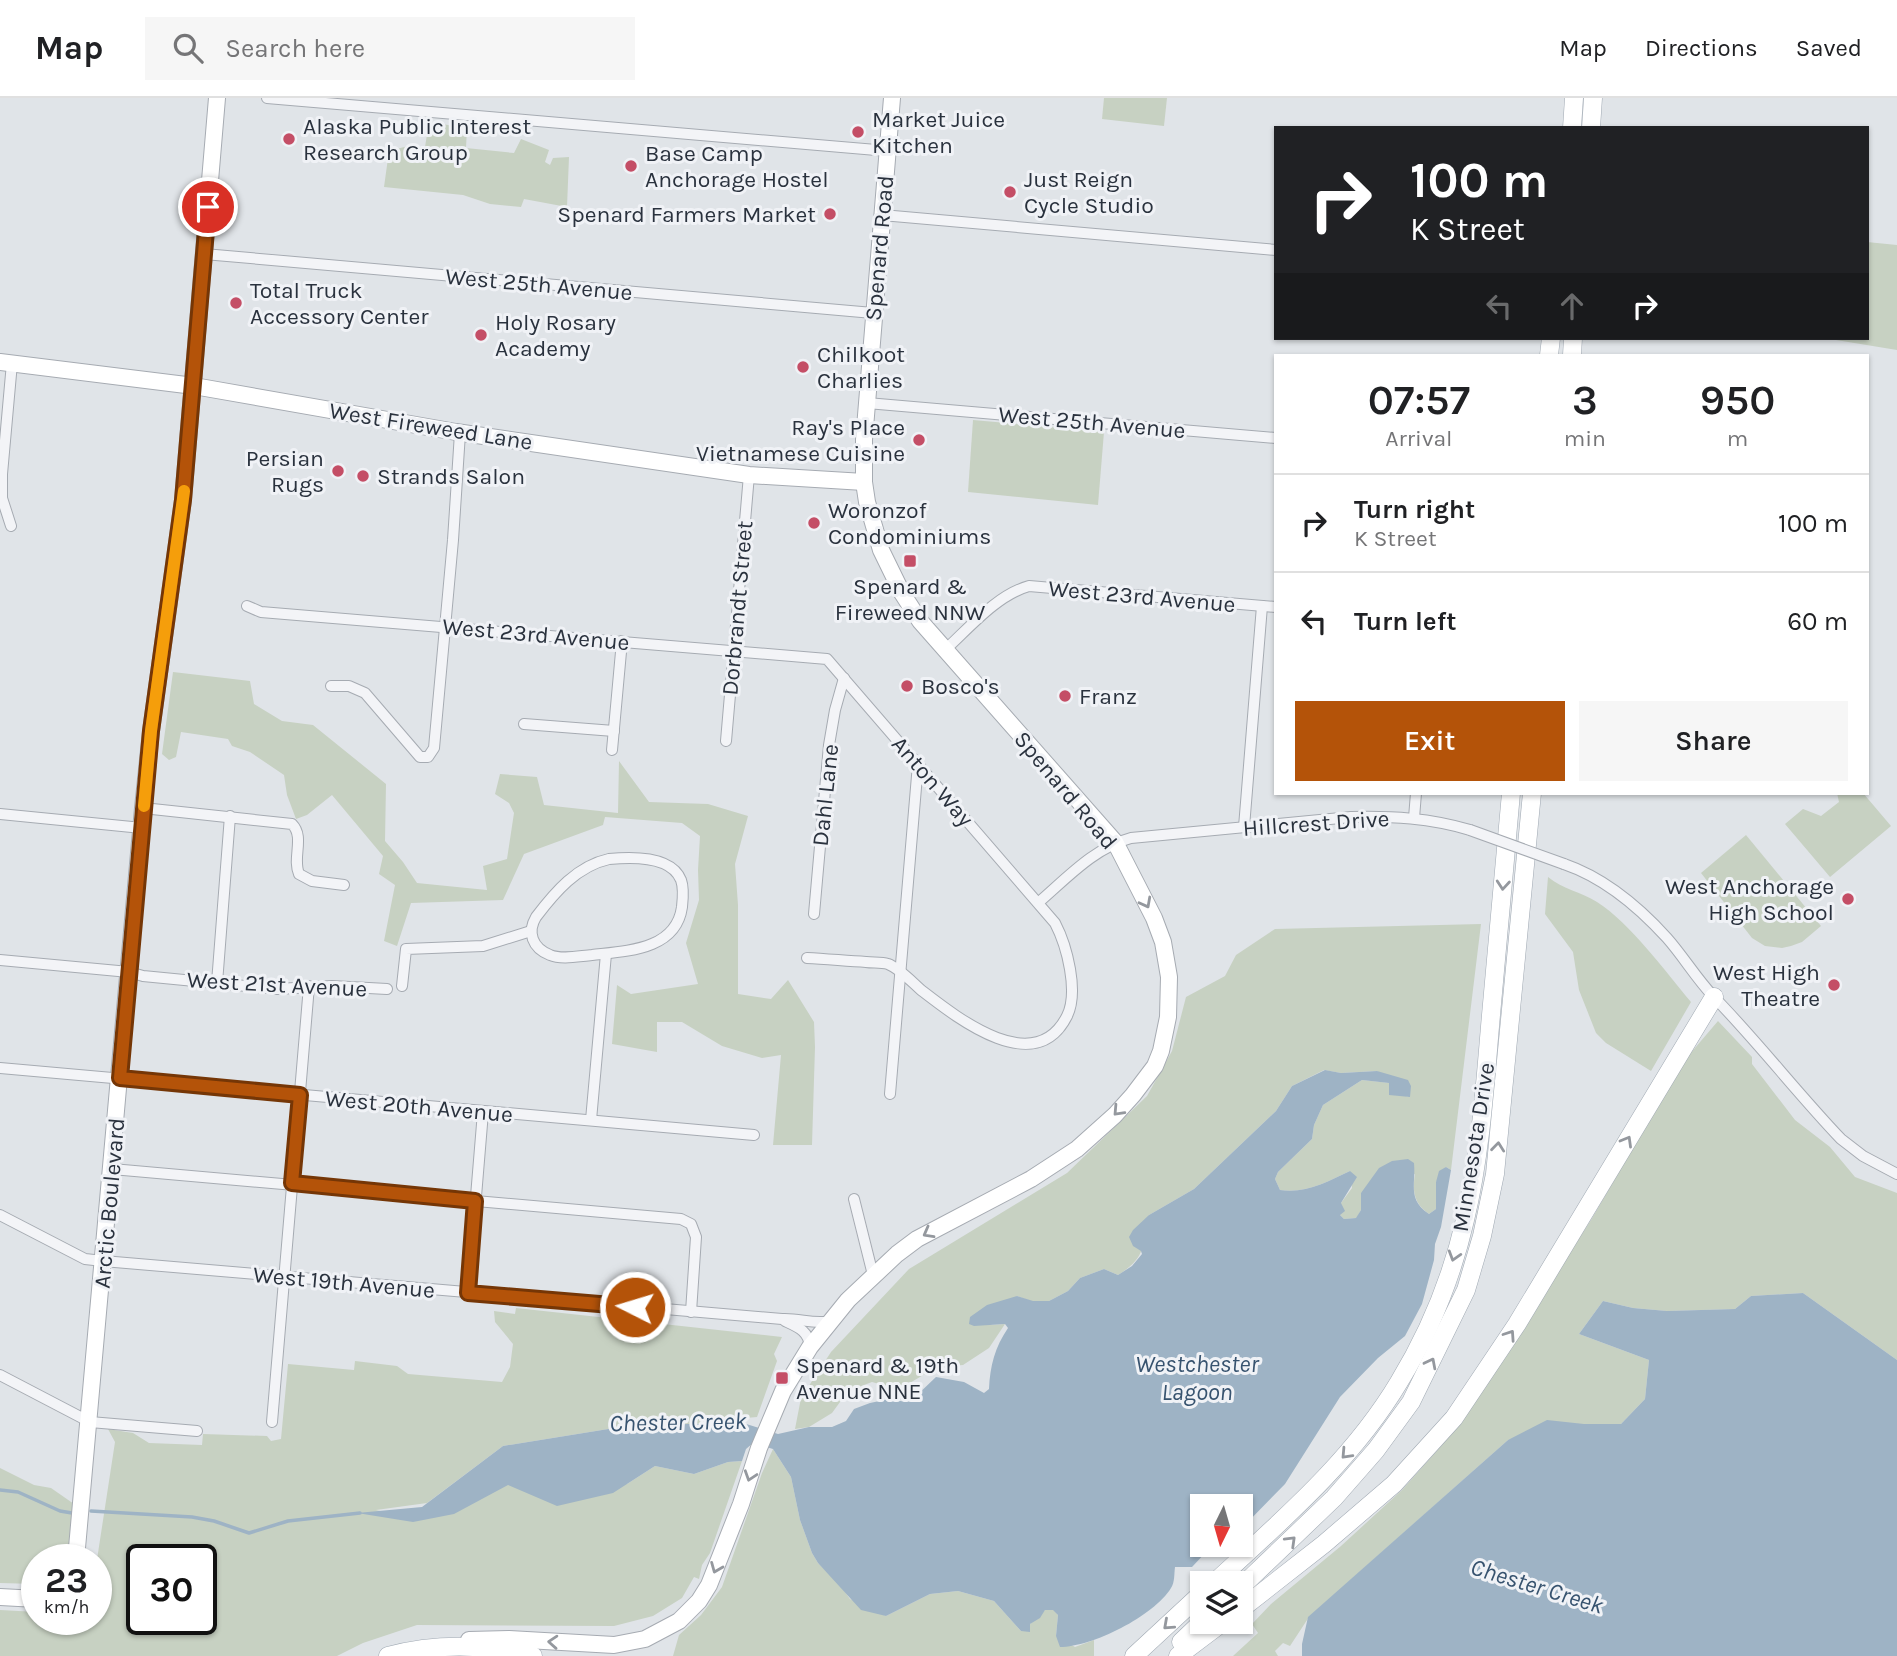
<!DOCTYPE html>
<style>
body{margin:0;font-family:Karla,sans-serif;background:#f6f6f6;color:#202124;height:100vh;display:flex;flex-direction:column;font-size:26px;white-space:nowrap}
*{box-sizing:border-box;margin:0}
p{font-size:23px;color:#757577}
.icon{flex:none;width:38px;height:38px;fill:none;stroke:currentColor;stroke-width:2;stroke-linecap:round;stroke-linejoin:round}
.map{position:relative;flex:1;overflow:hidden}
.side{position:absolute;left:1274px;top:256px;width:595px;height:441px;display:flex;flex-direction:column;background:#fff;border-radius:0px;box-shadow:0 2px 5px #0004}
.side>*{flex:none}
.hud{position:absolute;left:1274px;top:28px;width:595px;height:214px;border-radius:0px;box-shadow:0 2px 5px #0004;background:#202124;color:#fff;overflow:hidden}
.needle{width:46px;rotate:185deg}
.controls{position:absolute;left:1190px;top:1396px;display:grid;gap:14px}
.controls a{display:grid;place-items:center;width:63px;height:63px;border-radius:0px;background:#fff;box-shadow:0 2px 5px #0004;font-size:35px}
.speed{position:absolute;left:21px;top:1446px;display:flex;gap:14px;font-size:35px;font-weight:700;text-align:center}
.speed>*{display:grid;place-content:center;width:91px;height:91px;border-radius:50%;background:#fff;box-shadow:0 2px 5px #0004;line-height:1}
.speed small{font-size:18px;font-weight:400}
.speed .limit{border:4px solid #111;border-radius:10px;background:#fff;color:#111}
.pin{position:absolute;display:grid;place-items:center;width:60px;height:60px;color:#fff;margin:-30px;border:4px solid #fff;border-radius:50%;box-shadow:0 2px 7px #0007}
.me{position:absolute;width:77px;margin:-38px;rotate:275deg;stroke-linejoin:round;filter:drop-shadow(0 0 5px #0008)}
.turn{display:flex;align-items:center;gap:24px;height:147px;padding:0 21px;font-size:32px}
.turn .icon{width:91px;height:91px;stroke-width:2.5}
.turn b{display:block;font-size:49px;line-height:60px}
.lanes{display:flex;align-items:center;height:66px;padding:0 21px;background:#0003;justify-content:center;gap:35px;direction:ltr}
.lanes .off{opacity:.35}
.eta{display:flex;justify-content:space-evenly;align-items:center;height:119px;text-align:center}
.eta b{font-size:42px;font-weight:600;line-height:49px}
.cta{display:flex;gap:14px;margin-top:auto;padding:14px 21px}
.cta a{flex:1;height:80px;border-radius:0px;background:#b45309;color:#fff;font-size:28px;font-weight:600;line-height:80px;text-align:center}
.cta a+a{background:#f6f6f6;color:#202124}
ul{padding:0;list-style:none}
li{display:flex;align-items:center;gap:21px;height:98px;padding:0 21px;border-top:2px solid #e0e0e0}
li div{flex:1}
li b{display:block;font-size:26px}
li em{font-style:normal}
header{display:flex;align-items:center;gap:42px;box-sizing:border-box;height:98px;padding:0 35px;background:#fff;border-bottom:2px solid #e0e0e0}
header strong{font-size:33px}
nav{display:flex;gap:38px;margin-inline-start:auto;font-size:24px}
.search{width:490px;height:63px;background:#f6f6f6;display:flex;align-items:center;gap:18px;box-sizing:border-box;padding:0 24px;border-radius:0px;color:#757577;font-size:26px}
.map>svg:first-child{display:block}
.green{fill:#c7d1c2;fill-rule:evenodd}
.water{fill:#9eb3c5}
.lines{fill:none;stroke-linecap:round;stroke-linejoin:round}
.stream{stroke:#9eb3c5;stroke-width:3.5}
.minor-casing{stroke:#a6abb2;stroke-width:12}
.secondary-casing{stroke:#a6abb2;stroke-width:18}
.primary-casing{stroke:#a0a9b3;stroke-width:19}
.minor{stroke:#f3f4f7;stroke-width:10}
.secondary{stroke:#fff;stroke-width:16}
.primary{stroke:#fff;stroke-width:18}
.minor-bridge-casing{stroke:#a6abb2;stroke-width:12;stroke-linecap:butt}
.minor-bridge{stroke:#f3f4f7;stroke-width:10}
.oneway{stroke:#94989e}
.route-casing{stroke:#753606;stroke-width:18}
.route{stroke:#b45309;stroke-width:12}
.slow{stroke:#f59e0b;stroke-width:12}
.poi-dot{fill:#c44e66;stroke:#f0f2f6;stroke-width:2.5}
.labels{text-anchor:middle;stroke-width:6;stroke-linejoin:round;paint-order:stroke}
.poi-label{font-size:23px;fill:#2a323e;stroke:#f0f2f6;text-anchor:start}
.street-label{font-size:23px;fill:#2a323e;stroke:#f0f2f6}
.water-label{font-size:24px;font-style:italic;fill:#37536f;stroke:#f0f2f6}
</style>
<header>
<strong>Map</strong>
<div class="search"><svg class="icon" aria-label="search" viewBox="0 0 24 24"><circle cx="10" cy="10" r="6"/><path d="M15 15l6 6"/></svg>Search here</div>
<nav><a>Map</a><a>Directions</a><a>Saved</a></nav>
</header>
<div class="map">
<svg width="1897" height="1558" viewBox="0 0 1897 1558">
<rect width="100%" height="100%" fill="#e0e4e8"/>
<g class="green">
<path d="M1104 0H1167L1164 28 1102 21Z"/>
<path d="M429 24 467 30 466 50 514 55 521 41 549 52 545 64 550 67 553 60 569 59 567 109 524 101 521 109 490 106 463 97 384 89 389 53 408 48 425 49Z"/>
<path d="M1867 144 1897 147V252L1836 242 1837 240H1867Z"/>
<path d="M973 322 1104 334 1098 407 968 394Z"/>
<path d="M173 574 250 583 254 606 282 623 313 627 386 686 385 743 403 764 417 785 487 792 483 768 507 761 514 715 509 705 495 696 500 676 537 679 544 707 618 715 619 663 649 704 708 706 748 718 735 766 738 807V896L771 901 788 882 814 924 815 949 812 1047H773L781 957 762 960 722 948 682 924H657V954L612 946 617 887 631 896 698 886 686 845 699 802 698 772 700 738 682 725 605 719 603 727 524 756 503 802 411 805 397 848 384 843 395 787 379 776 383 758 332 697 307 717 296 721 287 697 284 677 250 654 232 648 228 641 181 634 176 659 169 662 162 656Z"/>
<path d="M1837 695H1863L1891 728 1830 779 1785 726 1803 711 1821 718 1839 704Z"/>
<path d="M1746 737 1821 828 1802 844 1791 848 1782 850 1765 848 1752 840 1701 775Z"/>
<path d="M1548 779C1562 791 1581 794 1597 804 1630 825 1666 874 1691 904L1651 973 1606 945 1596 935 1579 892 1573 854 1545 816Z"/>
<path d="M1481 826 1451 1072 1446 1069 1436 1084V1111L1429 1116C1414 1106 1412 1093 1415 1076L1361 1095V1112L1357 1120 1344 1121 1340 1117 1341 1105 1352 1090 1350 1073C1327 1084 1305 1096 1280 1092L1275 1081 1278 1074 1312 1041 1314 1027 1323 1007 1362 982 1390 985 1399 996 1409 999 1377 973 1341 975 1324 972 1292 988 1276 1013 1194 1091 1149 1117C1142 1148 1147 1159 1118 1177L1104 1171 1080 1180 1068 1193 1049 1203 1033 1204 1017 1198 991 1227 1005 1226 989 1250 963 1267 937 1269 908 1286 890 1289 872 1284 848 1293 832 1315 809 1329 795 1331 801 1300 831 1254 909 1171 1067 1075 1147 998 1172 953 1186 899 1225 878 1236 857 1275 831Z"/>
<path d="M1718 923 1752 959V966L1795 1022 1830 1049 1855 1079 1897 1095V1262L1803 1195 1751 1198 1735 1211 1667 1213 1633 1210 1603 1203 1579 1236 1649 1262 1645 1301 1621 1326H1584L1508 1342 1309 1519 1290 1548 1283 1545 1275 1553 1278 1558H1233L1258 1535 1252 1526 1271 1506 1341 1448 1402 1392 1441 1348 1476 1301 1591 1122 1683 964Z"/>
<path d="M516 1210 782 1239 774 1256 777 1263 757 1319 746 1320 743 1325 633 1327 503 1348 427 1405 376 1412 402 1418 518 1381 627 1386 655 1368 694 1376 728 1364 742 1363 710 1455 702 1467 699 1481 694 1479 682 1500 653 1518 614 1528 417 1527 363 1545 337 1558H0V1512L37 1514V1521H96V1468L115 1344 108 1331 133 1335 149 1345 202 1347 203 1336 267 1338 271 1343 281 1341 288 1266 354 1272 355 1263 397 1268 408 1276 502 1284 510 1269 513 1246 495 1224 494 1213 515 1216ZM142 1461H201V1521H142Z"/>
<path d="M773 1351 791 1379 800 1422 812 1455 818 1465 840 1487 850 1501 886 1518 930 1496 958 1493 994 1503 1021 1533H1030V1526L1045 1512 1053 1511 1058 1517 1056 1538 1075 1549 1094 1542V1558H673L679 1537 701 1517 722 1489 762 1375Z"/>
<path d="M0 1370 34 1387 51 1390 74 1406 67 1461H37L36 1486 0 1485Z"/>
</g>
<g class="water">
<path d="M1325 972 1341 975 1377 973 1408 982 1411 988 1410 999 1389 997V985L1362 982 1323 1007 1314 1027 1312 1041 1278 1074 1275 1081 1280 1092C1305 1096 1327 1084 1350 1073L1357 1079 1341 1105 1345 1113 1340 1117 1344 1121 1356 1120 1361 1112V1095L1379 1070 1392 1063 1408 1061 1414 1065C1416 1087 1407 1101 1429 1116L1436 1111V1084L1439 1073 1446 1069 1451 1072 1441 1129 1435 1146 1434 1162 1422 1206 1405 1238 1378 1260 1340 1299 1285 1386 1241 1431V1409H1202V1447H1225L1207 1453 1192 1469H1175C1174 1476 1175 1484 1171 1490 1154 1518 1092 1549 1060 1549L1056 1538 1058 1517 1053 1512H1045L1040 1520 1030 1526V1534L1021 1533 994 1503 958 1493 930 1496 886 1518 861 1512 818 1465 812 1455 800 1422 791 1379 773 1351 753 1345 746 1351 742 1363 728 1364 694 1376 655 1368 613 1395 557 1408 508 1387 454 1416 413 1424 357 1415 422 1409 503 1348 633 1327 743 1325 778 1336 809 1329H832L846 1323 854 1311 870 1305 889 1301 906 1304 914 1300 936 1279 964 1284 984 1295 989 1291C990 1268 995 1249 1008 1230L1005 1226 974 1228 969 1226 970 1219 987 1207 1017 1198 1033 1203H1049L1068 1193 1080 1180 1104 1171 1118 1177 1132 1168 1142 1156 1141 1153 1133 1148 1129 1139 1133 1132 1149 1117 1194 1091 1276 1013 1292 988Z"/>
<path d="M1803 1195 1897 1262V1558H1302V1546L1308 1519 1508 1342 1547 1322 1584 1326H1621L1645 1301 1649 1262 1579 1236 1603 1203 1633 1210 1667 1213 1735 1211 1751 1198Z"/>
</g>
<g class="lines">
<g class="stream">
<path d="M0 1392 18 1394 60 1413 72 1415"/>
<path d="M91 1413 192 1419 214 1423 249 1435 288 1423 360 1415"/>
</g>
<g class="minor-casing">
<g id="minor">
<path d="M267 0 888 53"/>
<path d="M882 117 1276 152"/>
<path d="M204 156 873 215"/>
<path d="M867 305 1276 340"/>
<path d="M11 428 2 400V376L12 265"/>
<path d="M247 508 261 514 827 561 1055 825C1067 848 1079 894 1067 918 1035 982 956 919 921 892 912 884 899 870 888 866 881 864 873 865 866 864 847 863 827 861 807 860"/>
<path d="M946 551C970 529 997 497 1029 488L1276 509"/>
<path d="M331 588H349L365 595 420 659H428L434 650 453 442 460 335"/>
<path d="M524 626 614 633"/>
<path d="M726 643 749 377"/>
<path d="M612 652 622 543"/>
<path d="M143 710 292 726C305 739 292 760 299 776L312 783 344 787"/>
<path d="M0 716 142 730"/>
<path d="M1414 720 1416 695"/>
<path d="M1244 729 1262 508"/>
<path d="M609 761C630 759 671 757 681 782 684 790 683 800 682 809 676 852 627 853 592 857 579 858 562 862 550 857 532 850 527 834 536 819 555 794 577 768 609 761Z"/>
<path d="M1564 766C1605 780 1638 808 1667 840 1683 858 1696 880 1713 898 1758 944 1797 995 1841 1041L1863 1058 1897 1076"/>
<path d="M1039 804C1068 779 1094 750 1131 740L1351 719C1392 718 1430 720 1470 732"/>
<path d="M814 816 829 647 835 612 844 580"/>
<path d="M0 862 129 874 143 878 277 891 332 888 387 891"/>
<path d="M217 885 230 718"/>
<path d="M402 888 406 851 483 848 531 833"/>
<path d="M0 970 754 1037"/>
<path d="M890 996 918 666"/>
<path d="M591 1022 606 856"/>
<path d="M112 1071 681 1121 691 1126 696 1139 691 1214"/>
<path d="M854 1101 873 1177"/>
<path d="M0 1117 85 1161 103 1163 782 1221C800 1220 814 1227 831 1223"/>
<path d="M468 1195 483 1014"/>
<path d="M785 1223C798 1229 809 1233 810 1249"/>
<path d="M0 1277 90 1324 197 1333"/>
<path d="M272 1324 309 888"/>
</g>
</g>
<g class="secondary-casing">
<g id="secondary">
<path d="M0 264 194 288 456 334 749 377 864 384"/>
<path d="M76 1461 143 710 151 633 183 402 217 0"/>
<path d="M0 1499 37 1501"/>
<path d="M469 1542 509 1541 614 1547 645 1541 679 1523 699 1503 709 1487 741 1406 759 1350 783 1293 810 1249 848 1202 897 1156 917 1141 1031 1081 1077 1051 1115 1017 1133 997 1155 968 1161 953 1168 919 1169 879 1163 844 1154 820 1115 744 920 523 902 495 881 452 867 404 864 384V342L892 0"/>
</g>
</g>
<g class="primary-casing">
<g id="primary">
<path d="M1572 30 1574 0"/>
<path d="M1591 30 1593 0"/>
<path d="M1549 257 1551 240"/>
<path d="M1572 257 1573 240"/>
<path d="M1213 1486C1280 1424 1352 1363 1399 1284 1429 1235 1452 1178 1465 1122 1481 1055 1485 985 1491 917 1498 843 1504 769 1511 695"/>
<path d="M1241 1489 1334 1400 1376 1352 1411 1304 1466 1192 1482 1138 1495 1076 1532 695"/>
<path d="M1241 1511 1324 1446 1394 1386 1454 1320 1517 1226 1714 899"/>
<path d="M1181 1544 1202 1524"/>
<path d="M388 1558C437 1545 483 1546 533 1558"/>
<path d="M1134 1558 1202 1495"/>
<path d="M1178 1558 1223 1524"/>
</g>
</g>
<use href="#minor" class="minor"/>
<use href="#secondary" class="secondary"/>
<use href="#primary" class="primary"/>
<g class="minor-bridge-casing">
<path id="minor-bridge" d="M1470 732 1564 766"/>
</g>
<use href="#minor-bridge" class="minor-bridge"/>
</g>
<defs><path id="oneway-chevron" d="M-2-3.5L2.5 0L-2 3.5" fill="none" stroke-width="1.6" stroke-linecap="round" stroke-linejoin="round" transform="scale(1.75)"/></defs>
<g class="oneway">
<use href="#oneway-chevron" transform="translate(1503 787) rotate(95)"/>
<use href="#oneway-chevron" transform="translate(1146 805) rotate(62)"/>
<use href="#oneway-chevron" transform="translate(1118 1013) rotate(133)"/>
<use href="#oneway-chevron" transform="translate(1627 1043) rotate(-60)"/>
<use href="#oneway-chevron" transform="translate(1498 1049) rotate(-84)"/>
<use href="#oneway-chevron" transform="translate(928 1135) rotate(151)"/>
<use href="#oneway-chevron" transform="translate(1454 1158) rotate(107)"/>
<use href="#oneway-chevron" transform="translate(1510 1237) rotate(-56)"/>
<use href="#oneway-chevron" transform="translate(1431 1265) rotate(-63)"/>
<use href="#oneway-chevron" transform="translate(1346 1356) rotate(133)"/>
<use href="#oneway-chevron" transform="translate(750 1378) rotate(108)"/>
<use href="#oneway-chevron" transform="translate(1291 1443) rotate(-44)"/>
<use href="#oneway-chevron" transform="translate(716 1470) rotate(112)"/>
<use href="#oneway-chevron" transform="translate(1168 1527) rotate(138)"/>
<use href="#oneway-chevron" transform="translate(553 1544) rotate(-176)"/>
</g>
<g class="lines">
<g class="route-casing">
<path id="route" d="M208 109 183 402 151 633 120 980 300 997 292 1085 475 1103 468 1195 635 1209"/>
</g>
<use href="#route" class="route"/>
<path class="slow" d="M144 708 151 633 184 393"/>
</g>
<g class="poi-dot">
<circle cx="858" cy="34" r="7"/>
<circle cx="289" cy="41" r="7"/>
<circle cx="631" cy="68" r="7"/>
<circle cx="1010" cy="94" r="7"/>
<circle cx="830" cy="116" r="7"/>
<circle cx="236" cy="205" r="7"/>
<circle cx="481" cy="237" r="7"/>
<circle cx="803" cy="269" r="7"/>
<circle cx="919" cy="342" r="7"/>
<circle cx="338" cy="373" r="7"/>
<circle cx="363" cy="378" r="7"/>
<circle cx="814" cy="425" r="7"/>
<rect x="903" y="456" width="14" height="14" rx="3.5"/>
<circle cx="907" cy="588" r="7"/>
<circle cx="1065" cy="598" r="7"/>
<circle cx="1848" cy="801" r="7"/>
<circle cx="1834" cy="887" r="7"/>
<rect x="775" y="1273" width="14" height="14" rx="3.5"/>
</g>
<g class="labels">
<g class="poi-label">
<text x="872" y="29">Market Juice<tspan x="872" dy="26">Kitchen</tspan></text>
<text x="303" y="36">Alaska Public Interest<tspan x="303" dy="26">Research Group</tspan></text>
<text x="645" y="63">Base Camp<tspan x="645" dy="26">Anchorage Hostel</tspan></text>
<text x="1024" y="89">Just Reign<tspan x="1024" dy="26">Cycle Studio</tspan></text>
<text x="816" y="124" text-anchor="end">Spenard Farmers Market</text>
<text x="250" y="200">Total Truck<tspan x="250" dy="26">Accessory Center</tspan></text>
<text x="495" y="232">Holy Rosary<tspan x="495" dy="26">Academy</tspan></text>
<text x="817" y="264">Chilkoot<tspan x="817" dy="26">Charlies</tspan></text>
<text x="905" y="337" text-anchor="end">Ray's Place<tspan x="905" dy="26">Vietnamese Cuisine</tspan></text>
<text x="324" y="368" text-anchor="end">Persian<tspan x="324" dy="26">Rugs</tspan></text>
<text x="377" y="386">Strands Salon</text>
<text x="828" y="420">Woronzof<tspan x="828" dy="26">Condominiums</tspan></text>
<text x="910" y="496" text-anchor="middle">Spenard &amp;<tspan x="910" dy="26">Fireweed NNW</tspan></text>
<text x="921" y="596">Bosco's</text>
<text x="1079" y="606">Franz</text>
<text x="1834" y="796" text-anchor="end">West Anchorage<tspan x="1834" dy="26">High School</tspan></text>
<text x="1820" y="882" text-anchor="end">West High<tspan x="1820" dy="26">Theatre</tspan></text>
<text x="796" y="1275">Spenard &amp; 19th<tspan x="796" dy="26">Avenue NNE</tspan></text>
</g>
<g class="street-label">
<text transform="translate(879 150) rotate(-85)" y="8">Spenard Road</text>
<text transform="translate(539 186) rotate(5)" y="8">West 25th Avenue</text>
<text transform="translate(1092 324) rotate(5)" y="8">West 25th Avenue</text>
<text transform="translate(431 328) rotate(9)" y="8">West Fireweed Lane</text>
<text transform="translate(1142 498) rotate(5)" y="8">West 23rd Avenue</text>
<text transform="translate(737 510) rotate(-85)" y="8">Dorbrandt Street</text>
<text transform="translate(536 536) rotate(5)" y="8">West 23rd Avenue</text>
<text transform="translate(933 683) rotate(49)" y="8">Anton Way</text>
<text transform="translate(1066 692) rotate(50)" y="8">Spenard Road</text>
<text transform="translate(825 697) rotate(-84)" y="8">Dahl Lane</text>
<text transform="translate(1316 725) rotate(-4)" y="8">Hillcrest Drive</text>
<text transform="translate(277 886) rotate(3)" y="8">West 21st Avenue</text>
<text transform="translate(419 1008) rotate(5)" y="8">West 20th Avenue</text>
<text transform="translate(1473 1049) rotate(-81)" y="8">Minnesota Drive</text>
<text transform="translate(109 1105) rotate(-85)" y="8">Arctic Boulevard</text>
<text transform="translate(344 1184) rotate(5)" y="8">West 19th Avenue</text>
</g>
<g class="water-label">
<text x="1197" y="1274">Westchester<tspan x="1197" dy="28">Lagoon</tspan></text>
<text transform="translate(678 1324) rotate(-1)" y="8">Chester Creek</text>
<text transform="translate(1537 1488) rotate(17)" y="8">Chester Creek</text>
</g>
</g>
</svg>
<div class="controls">
<a><svg class="needle" viewBox="-14 -14 28 28"><path d="M0-13l5 13h-10z" fill="#e53935"/><path d="M0 13l5-13h-10z" fill="#757577"/></svg></a>
<a><svg class="icon" aria-label="layers" viewBox="0 0 24 24"><path d="M12 4l9 5-9 5-9-5zM3 14l9 5 9-5"/></svg></a>
</div>
<div class="speed"><div>23<small>km/h</small></div><div class="limit">30</div></div>
<div class="pin" style="left:208px;top:109px;background:#d93025"><svg class="icon" aria-label="arrive" viewBox="0 0 24 24"><path d="M6 21V4h12l-3 4 3 4H6"/></svg></div>
<svg class="me" style="left:635px;top:1209px" viewBox="-20 -20 40 40"><circle r="17" fill="#b45309" stroke="#fff" stroke-width="3"/><path d="M0-11L8 9 0 5-8 9z" fill="#fff"/></svg>
<div class="hud">
<div class="turn"><svg class="icon" aria-label="right" viewBox="0 0 24 24"><path d="M7 20v-9h11M14 6l5 5-5 5"/></svg><div><b>100 m</b>K Street</div></div>
<div class="lanes"><svg class="icon off" aria-label="left" viewBox="0 0 24 24"><path d="M17 20v-9H6M10 6l-5 5 5 5"/></svg><svg class="icon off" aria-label="ahead" viewBox="0 0 24 24"><path d="M12 20V5M6 11l6-6 6 6"/></svg><svg class="icon" aria-label="right" viewBox="0 0 24 24"><path d="M7 20v-9h11M14 6l5 5-5 5"/></svg></div>
</div>
<section class="side">
<div class="eta">
<div><b>07:57</b><p>Arrival</p></div>
<div><b>3</b><p>min</p></div>
<div><b>950</b><p>m</p></div>
</div>
<ul>
<li><svg class="icon" aria-label="right" viewBox="0 0 24 24"><path d="M7 20v-9h11M14 6l5 5-5 5"/></svg><div><b>Turn right</b><p>K Street</p></div><em>100 m</em></li>
<li><svg class="icon" aria-label="left" viewBox="0 0 24 24"><path d="M17 20v-9H6M10 6l-5 5 5 5"/></svg><div><b>Turn left</b></div><em>60 m</em></li>
</ul>
<div class="cta"><a>Exit</a><a>Share</a></div>
</section>
</div>
